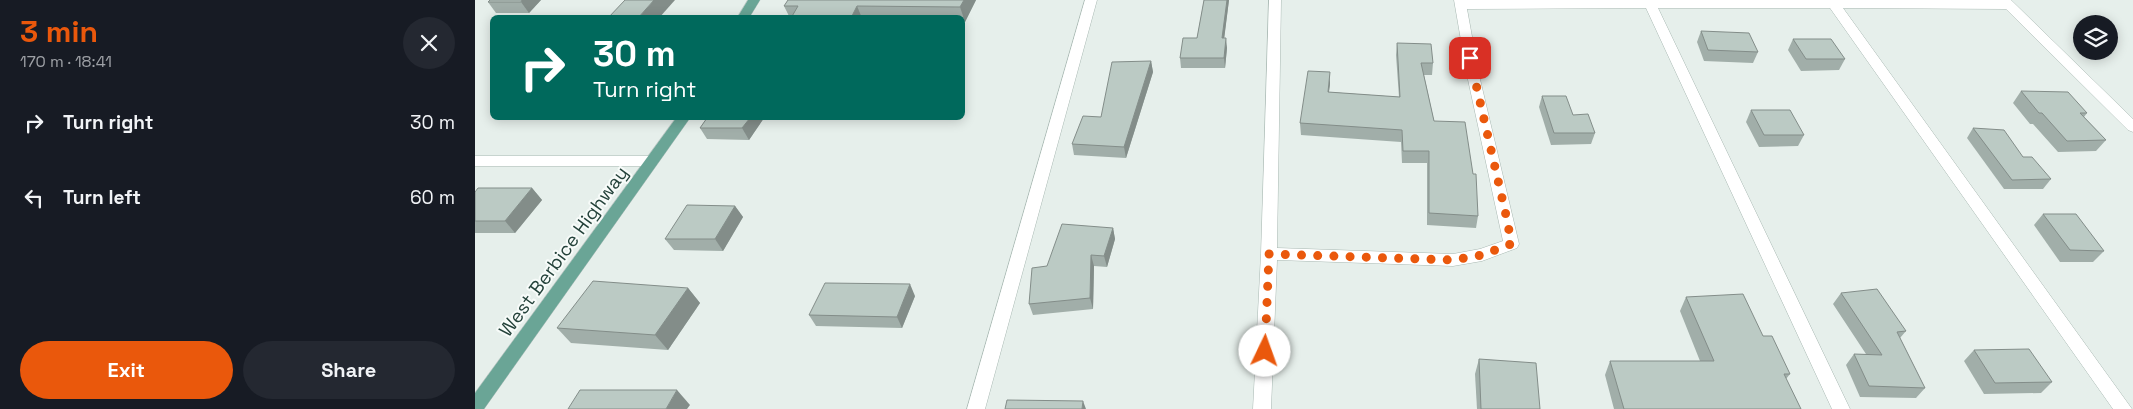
<!DOCTYPE html>
<meta charset="utf-8">
<style>
body{margin:0;font-family:"Space Grotesk",sans-serif;background:#242831;color:#f1f3f6;height:100vh;display:flex;flex-direction:column;font-size:19px;white-space:nowrap}
*{box-sizing:border-box;margin:0}
p{font-size:16px;color:#9ea1a6}
.icon{flex:none;width:28px;height:28px;fill:none;stroke:currentColor;stroke-width:2;stroke-linecap:round;stroke-linejoin:round}
.map{position:relative;flex:1;overflow:hidden}
.details{display:flex;flex-direction:column;background:#171b24;width:475px}
.details>*{flex:none}
.guide{position:absolute;left:15px;top:15px;width:475px;height:105px;border-radius:8px;box-shadow:0 2px 12px #0003;background:#00695c;color:#fff;overflow:hidden}
.buttons{position:absolute;left:1598px;top:15px;display:grid;gap:10px}
.buttons a{display:grid;place-items:center;width:45px;height:45px;border-radius:50%;background:#171b24;box-shadow:0 2px 12px #0003;font-size:25px}
.pin{position:absolute;display:grid;place-items:center;width:42px;height:42px;color:#fff;margin:-21px;border-radius:10px;box-shadow:0 2px 8px #0006}
.me{position:absolute;width:55px;margin:-28px;rotate:3deg;stroke-linejoin:round;filter:drop-shadow(0 0 4px #0008)}
.turn{display:flex;align-items:center;gap:18px;height:105px;padding:0 20px;font-size:22px}
.turn .icon{width:65px;height:65px;stroke-width:2.5}
.turn b{display:block;font-size:35px;line-height:42px}
.round{display:grid;place-items:center;flex:none;width:52px;height:52px;border-radius:26px;background:#242831}
.overview{display:flex;align-items:center;justify-content:space-between;height:85px;padding:0 20px}
h1{font-size:30px;font-weight:700;line-height:38px;color:#ea580c}
.cta{display:flex;gap:10px;margin-top:auto;padding:10px 20px}
.cta a{flex:1;height:58px;border-radius:30px;background:#ea580c;color:#fff;font-size:20px;font-weight:700;line-height:58px;text-align:center}
.cta a+a{background:#242831;color:#f1f3f6}
ul{padding:0;list-style:none}
li{display:flex;align-items:center;gap:15px;height:75px;padding:0 20px}
li div{flex:1}
li b{display:block;font-size:19px}
li em{font-style:normal}
main{display:flex;flex:1;min-height:0}
.map>svg:first-child{display:block}
.lines{fill:none;stroke-linecap:round;stroke-linejoin:round}
.minor-casing{stroke:#a8b8b2;stroke-width:1}
.major-casing{stroke:#c2cac8;stroke-width:1}
.minor{fill:#fff;fill-rule:evenodd}
.major{fill:#6aa596;fill-rule:evenodd}
.wall{fill:#a1aea9}
.shaded-wall{fill:#838d89}
.building{fill:#bbcac4;stroke:#838d89}
.route{stroke:#ea580c;stroke-width:9;stroke-dasharray:0 16.2}
.labels{text-anchor:middle;stroke-width:4;stroke-linejoin:round;paint-order:stroke}
.street-label{font-size:19px;fill:#24423a;stroke:#f7fbf9}
</style>
<main>
<section class="details">
<div class="overview"><div><h1>3 min</h1><p>170 m · 18:41</p></div><a class="round"><svg class="icon" aria-label="close" viewBox="0 0 24 24"><path d="M6 6l12 12M18 6L6 18"/></svg></a></div>
<ul>
<li><svg class="icon" aria-label="right" viewBox="0 0 24 24"><path d="M7 20v-9h11M14 6l5 5-5 5"/></svg><div><b>Turn right</b></div><em>30 m</em></li>
<li><svg class="icon" aria-label="left" viewBox="0 0 24 24"><path d="M17 20v-9H6M10 6l-5 5 5 5"/></svg><div><b>Turn left</b></div><em>60 m</em></li>
</ul>
<div class="cta"><a>Exit</a><a>Share</a></div>
</section>
<div class="map">
<svg width="1658" height="409" viewBox="0 0 1658 409">
<rect width="100%" height="100%" fill="#e6efeb"/>
<g class="lines">
<g class="minor-casing">
<g id="minor">
<path d="M610 0H622L510 409H492Z"/>
<path d="M794 0H806L802 248 978 254 1005 249 1028 241 992 75 979 0H1536L1658 119V132L1653 130 1531 9 1368 8 1657 409H1638L1355 8H1183L1375 409H1357L1171 8 992 9 1004 75 1044 244 1042 248 1007 261 978 266 802 260 796 409H778L786 254Z"/>
<path d="M0 156H177L182 158 184 161 182 164 177 166H0Z"/>
</g>
</g>
<g class="major-casing">
<g id="major">
<path d="M273 0H285L274 18H262Z"/>
<path d="M201 118H215L9 409H0V393Z"/>
</g>
</g>
<use href="#minor" class="minor"/>
<use href="#major" class="major"/>
</g>
<g class="wall">
<path d="M66 0 54 13H21L13 2Z"/>
<path d="M313 0H501L490 22H488V18H315L309 6Z"/>
<path d="M729 0H754L749 38 752 48 750 68H706L705 58 722 38Z"/>
<path d="M1226 31 1283 52 1278 63 1229 61 1222 42Z"/>
<path d="M1318 39 1370 59 1364 70 1326 71 1313 50Z"/>
<path d="M922 43 958 63 957 75H949L959 121 1003 216 1001 228 952 225V163H927L926 142 826 135 825 123 855 84 854 92 924 97 921 55Z"/>
<path d="M676 61 678 72 651 158 599 155 597 144 626 117Z"/>
<path d="M1546 91 1612 113 1609 117 1631 140 1621 151 1583 152 1558 124H1555L1538 103Z"/>
<path d="M1067 96 1098 115 1120 133 1116 144 1076 145 1064 107Z"/>
<path d="M1276 110 1329 135 1323 146 1284 147 1271 122Z"/>
<path d="M232 118H289L274 140 232 139 225 128Z"/>
<path d="M57 119V118H140L139 120Z"/>
<path d="M1498 128 1548 157 1576 179 1568 189H1529L1492 138Z"/>
<path d="M57 188 67 200 40 233H0V192Z"/>
<path d="M260 206 268 217 248 251 199 250 190 239Z"/>
<path d="M1568 214 1629 251 1618 262H1585L1559 225Z"/>
<path d="M638 228 640 239 632 267 619 266 618 309 558 315 554 304 572 266Z"/>
<path d="M213 288 225 303 193 350 96 343 82 328Z"/>
<path d="M1366 293 1431 331 1425 338 1450 388 1441 398 1385 397 1371 365 1379 354H1391L1358 304Z"/>
<path d="M440 296 427 328 341 326 334 315Z"/>
<path d="M1211 297 1288 336 1315 374 1311 379 1326 409H1139L1130 375 1135 361H1225L1205 311Z"/>
<path d="M1499 350 1577 382 1566 393 1509 394 1489 361Z"/>
<path d="M1004 359 1065 409H1002L1000 374Z"/>
</g>
<g class="shaded-wall">
<path d="M47 0H66L54 13 46 2Z"/>
<path d="M179 0H200L184 18H163Z"/>
<path d="M489 0H501L490 22 485 7Z"/>
<path d="M752 0H754L748 48 747 38Z"/>
<path d="M382 6 387 18H376Z"/>
<path d="M751 38 752 48 750 68 749 58Z"/>
<path d="M676 61 678 72 651 158 649 147Z"/>
<path d="M855 72V84L852 104 853 92Z"/>
<path d="M275 118H289L274 140 267 128Z"/>
<path d="M57 188 67 200 40 233 30 221Z"/>
<path d="M260 206 268 217 248 251 240 239Z"/>
<path d="M638 228 640 239 632 267 629 256Z"/>
<path d="M616 255 619 266 618 309 615 298Z"/>
<path d="M435 284 440 296 427 328 422 317Z"/>
<path d="M213 288 225 303 193 350 180 335Z"/>
<path d="M202 390 215 405 212 409H191Z"/>
<path d="M608 401 611 409H607Z"/>
</g>
<g class="building">
<path d="M15 0H47L46 2H13Z"/>
<path d="M150 0H179L163 18H133Z"/>
<path d="M313 0H489L485 7 382 6 376 18H316L323 6H309Z"/>
<path d="M729 0H752L747 38H751L749 58H705L708 38H722Z"/>
<path d="M1226 31 1274 33 1283 52 1233 50Z"/>
<path d="M1318 39H1356L1370 59H1331Z"/>
<path d="M922 43 956 44 958 63H946L959 121 990 122 998 174H1001L1003 216 954 213V151H928L927 130 825 123 833 71 855 72 853 92 925 97Z"/>
<path d="M676 61 649 147 597 144 608 116 626 117 637 62Z"/>
<path d="M1546 91 1593 92 1612 113H1605L1631 140 1592 141 1567 113H1564Z"/>
<path d="M1067 96H1091L1098 115 1113 114 1120 133H1079Z"/>
<path d="M1276 110H1315L1329 135H1289Z"/>
<path d="M232 118H275L267 128H225Z"/>
<path d="M1498 128 1529 130 1548 157H1557L1576 179 1537 180Z"/>
<path d="M3 188H57L30 221H0V192Z"/>
<path d="M212 205 260 206 240 239H190Z"/>
<path d="M1568 214H1601L1629 251 1595 250Z"/>
<path d="M587 224 638 228 629 256 616 255 615 298 554 304 557 268 572 266Z"/>
<path d="M118 281 213 288 180 335 82 328Z"/>
<path d="M350 283 435 284 422 317 334 315Z"/>
<path d="M1402 289 1431 331 1422 332 1450 388 1394 386 1379 354 1407 355 1366 293Z"/>
<path d="M1268 294 1288 336H1297L1315 374H1309L1326 409H1149L1135 361H1239L1211 297Z"/>
<path d="M1554 349 1577 382 1520 383 1499 350Z"/>
<path d="M1004 359 1061 363 1065 409H1006Z"/>
<path d="M105 390H202L191 409H93Z"/>
<path d="M532 400 608 401 607 409H530Z"/>
</g>
<g class="lines">
<path class="route" d="M790 351 794 254 978 260 1007 255 1036 244 1033 224 995 58"/>
</g>
<g class="labels">
<g class="street-label">
<text transform="translate(88 251) rotate(-54)" y="7">West Berbice Highway</text>
</g>
</g>
</svg>
<div class="buttons">
<a><svg class="icon" aria-label="layers" viewBox="0 0 24 24"><path d="M12 4l9 5-9 5-9-5zM3 14l9 5 9-5"/></svg></a>
</div>
<div class="pin" style="left:995px;top:58px;background:#d93025"><svg class="icon" aria-label="arrive" viewBox="0 0 24 24"><path d="M6 21V4h12l-3 4 3 4H6"/></svg></div>
<svg class="me" style="left:790px;top:351px" viewBox="-20 -20 40 40"><circle r="19" fill="#fff"/><path d="M0-13L10 11 0 6-10 11z" fill="#ea580c"/></svg>
<div class="guide">
<div class="turn"><svg class="icon" aria-label="right" viewBox="0 0 24 24"><path d="M7 20v-9h11M14 6l5 5-5 5"/></svg><div><b>30 m</b>Turn right</div></div>
</div>
</div>
</main>
